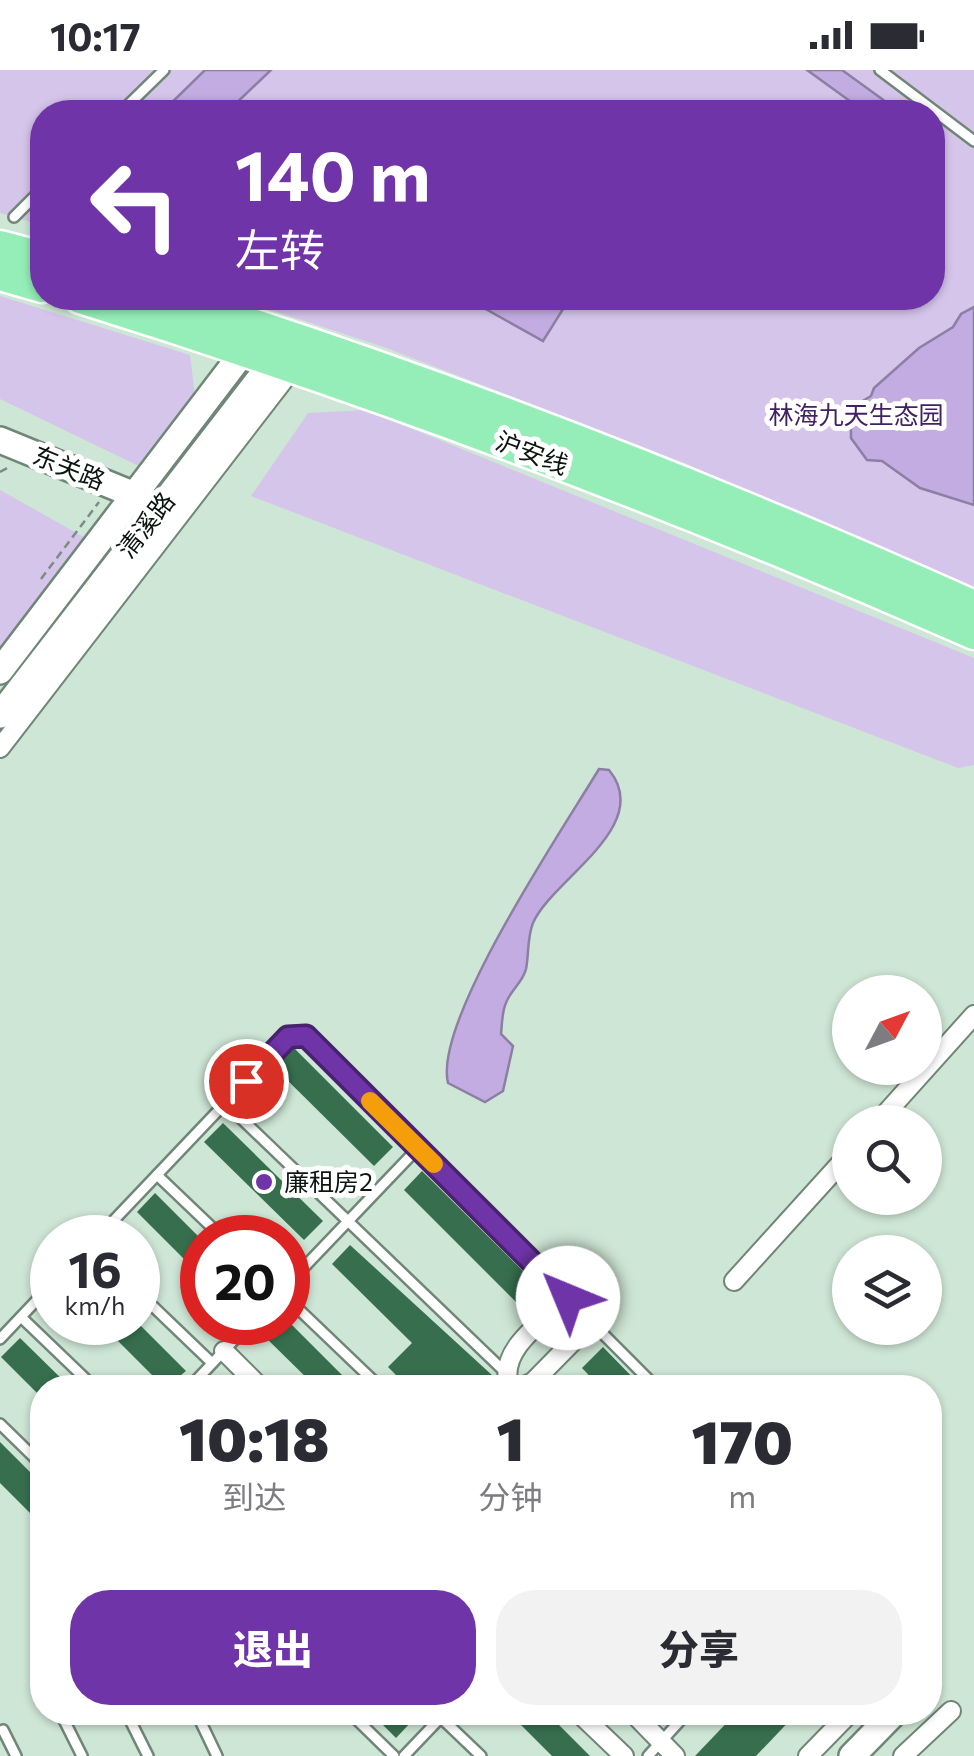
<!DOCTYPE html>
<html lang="zh">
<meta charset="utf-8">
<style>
body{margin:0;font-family:Commissioner,"Noto Sans SC",sans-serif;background:#f2f2f3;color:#2b2b33;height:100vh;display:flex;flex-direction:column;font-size:38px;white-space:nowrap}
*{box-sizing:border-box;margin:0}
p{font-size:32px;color:#7c7c81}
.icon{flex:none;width:55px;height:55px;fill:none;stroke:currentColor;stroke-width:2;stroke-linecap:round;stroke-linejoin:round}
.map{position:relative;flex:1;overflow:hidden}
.drawer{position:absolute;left:30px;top:1305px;width:912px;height:350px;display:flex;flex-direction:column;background:#fff;border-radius:40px;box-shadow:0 2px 8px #0004}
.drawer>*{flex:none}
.top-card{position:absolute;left:30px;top:30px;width:915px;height:210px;border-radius:40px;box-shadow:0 2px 8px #0004;background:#7034a9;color:#fff;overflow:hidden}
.needle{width:65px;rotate:49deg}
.tools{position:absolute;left:832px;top:905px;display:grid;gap:20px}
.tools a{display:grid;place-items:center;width:110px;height:110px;border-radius:50%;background:#fff;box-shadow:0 2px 8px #0004;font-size:50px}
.speed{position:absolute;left:30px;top:1145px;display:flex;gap:20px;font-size:50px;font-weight:700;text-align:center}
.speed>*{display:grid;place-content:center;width:130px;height:130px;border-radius:50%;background:#fff;box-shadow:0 2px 8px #0004;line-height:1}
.speed small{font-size:25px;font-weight:400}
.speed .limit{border:15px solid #d22;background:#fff;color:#111}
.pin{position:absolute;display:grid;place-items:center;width:85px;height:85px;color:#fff;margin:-42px;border:5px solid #fff;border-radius:50%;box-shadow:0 2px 10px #0007}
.me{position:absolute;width:110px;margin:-55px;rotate:315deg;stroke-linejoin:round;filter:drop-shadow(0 0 8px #0008)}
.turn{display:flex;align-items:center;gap:35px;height:210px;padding:0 40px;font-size:45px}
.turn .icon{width:130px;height:130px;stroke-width:2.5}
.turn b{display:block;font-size:70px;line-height:85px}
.eta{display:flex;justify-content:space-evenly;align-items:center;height:170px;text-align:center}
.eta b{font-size:60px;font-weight:800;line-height:70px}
.cta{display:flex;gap:20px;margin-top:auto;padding:20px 40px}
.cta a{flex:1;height:115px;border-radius:40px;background:#7034a9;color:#fff;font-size:40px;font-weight:800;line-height:115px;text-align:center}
.cta a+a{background:#f2f2f3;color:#2b2b33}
.status{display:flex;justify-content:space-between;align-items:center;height:70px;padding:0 50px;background:#fff;direction:ltr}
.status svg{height:28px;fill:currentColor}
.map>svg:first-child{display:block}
.green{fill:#d5c5eb}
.water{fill:#c3ace2;stroke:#8c7fa3;stroke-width:2.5}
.building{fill:#376f4e}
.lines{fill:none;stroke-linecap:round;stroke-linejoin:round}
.lane-casing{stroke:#708677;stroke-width:14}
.street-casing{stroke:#708677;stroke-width:22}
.secondary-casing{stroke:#708677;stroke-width:30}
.highway-casing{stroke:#fff;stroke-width:35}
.path{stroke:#7b8d80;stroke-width:2.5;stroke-dasharray:8 5;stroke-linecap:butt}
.lane{stroke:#fff;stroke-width:9}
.street{stroke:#fff;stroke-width:18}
.secondary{stroke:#fff;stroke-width:25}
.highway{stroke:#95eeb8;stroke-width:30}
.route-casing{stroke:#49226e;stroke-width:25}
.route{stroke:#7034a9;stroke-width:18}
.slow{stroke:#f59e0b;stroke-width:18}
.poi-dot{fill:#7034a9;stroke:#fff;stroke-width:4}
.labels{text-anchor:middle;stroke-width:10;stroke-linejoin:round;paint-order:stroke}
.park-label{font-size:25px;fill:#412162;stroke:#fff}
.street-label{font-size:25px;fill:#0c150f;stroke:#fff}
.poi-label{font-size:25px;fill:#0c150f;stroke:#fff;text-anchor:start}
</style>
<div class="status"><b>10:17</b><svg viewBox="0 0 49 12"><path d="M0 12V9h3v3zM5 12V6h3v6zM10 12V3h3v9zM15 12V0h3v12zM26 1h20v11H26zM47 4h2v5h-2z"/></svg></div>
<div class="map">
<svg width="974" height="1686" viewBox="0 0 974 1686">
<rect width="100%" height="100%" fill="#cee6d5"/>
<g class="green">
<path d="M0 0H974V529L687 394 384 277 235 228H932V42H42V155L0 143Z"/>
<path d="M0 226 190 285 196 334 149 401 0 329Z"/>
<path d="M366 340 974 588V695L958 698 251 426 308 343Z"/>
<path d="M0 420 98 475 0 601Z"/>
</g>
<g class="water">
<path d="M205 0H271L227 42H162Z"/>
<path d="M807 0H842L900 42H865Z"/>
<path d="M466 228H570L543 271Z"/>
<path d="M974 237V435L920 418 882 391 867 390 851 368V338L871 326 874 318 919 278 953 257 961 244Z"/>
<path d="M599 699 609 700C655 756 551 810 533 853 527 868 529 884 526 899 523 912 510 921 506 933 502 941 502 954 501 964L513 976 503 1021 485 1032 448 1013C433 951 563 759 599 699Z"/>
</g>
<g class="building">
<path d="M294 978 393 1077 374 1096 275 998Z"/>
<path d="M223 1053 323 1151 304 1170 204 1072Z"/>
<path d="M422 1101 541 1219 522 1238 404 1120Z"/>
<path d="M155 1123 202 1170V1207L137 1142Z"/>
<path d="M350 1175 493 1306 481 1318H409L388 1297 412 1273 332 1194Z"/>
<path d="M99 1252H137L186 1301 165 1318Z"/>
<path d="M270 1252H289L355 1318H317L260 1262Z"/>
<path d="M20 1268 71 1318H42V1328L1 1287Z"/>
<path d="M603 1277 643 1318H601L582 1298Z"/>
<path d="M0 1372 42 1414V1455L0 1413Z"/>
<path d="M370 1642H408L414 1649 396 1668Z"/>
<path d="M508 1642H546L590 1686H552Z"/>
<path d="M737 1642H798L756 1686H695Z"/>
</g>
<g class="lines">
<g class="lane-casing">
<g id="lane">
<path d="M880 0 974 71"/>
<path d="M121 42 164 0"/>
<path d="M14 147 42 119"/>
<path d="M225 1033 505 1302"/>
<path d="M157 1105 223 1168"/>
<path d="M97 1168 288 967 306 966 657 1318"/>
<path d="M288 1214 418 1078"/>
<path d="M138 1222 212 1293"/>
<path d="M288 1229 381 1318"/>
<path d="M21 1247 95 1318"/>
<path d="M0 1269 52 1214"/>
<path d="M189 1318 251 1252"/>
<path d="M0 1354 42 1395"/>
<path d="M60 1642 82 1686"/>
<path d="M126 1642 148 1686"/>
<path d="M196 1642 217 1686"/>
<path d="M349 1642 394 1686"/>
<path d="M435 1642 481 1686"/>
<path d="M3 1660 16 1686"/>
<path d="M404 1686 446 1642"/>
<path d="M648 1686 688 1642"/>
</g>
</g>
<g class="street-casing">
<g id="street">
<path d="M0 678 283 311"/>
<path d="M878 1052 974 945"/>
<path d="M734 1211 850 1083"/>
<path d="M568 1227C545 1250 498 1279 509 1315L522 1317 533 1312 592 1252"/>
<path d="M224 1281 261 1318"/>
<path d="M578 1642 624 1686"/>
<path d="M632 1642 675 1686"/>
<path d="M808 1686 851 1642"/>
<path d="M903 1686 951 1641"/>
</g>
</g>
<g class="secondary-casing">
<g id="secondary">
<path d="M0 370 137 426"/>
<path d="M0 601 254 268"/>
<path d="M0 645 284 277"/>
<path d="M852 1686 895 1642"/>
</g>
</g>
<g class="highway-casing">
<g id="highway">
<path d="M0 176 42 187"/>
<path d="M0 205 42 217"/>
<path d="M80 228C385 323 682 436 974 564"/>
<path d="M172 228C445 314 713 419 974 536"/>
</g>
</g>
<g class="path">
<path d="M0 402 9 397"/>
<path d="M41 509 99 432"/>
</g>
<use href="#lane" class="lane"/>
<use href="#street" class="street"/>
<use href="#secondary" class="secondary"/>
<use href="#highway" class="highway"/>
</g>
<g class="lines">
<g class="route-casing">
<path id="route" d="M246 1011 288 967 306 966 568 1228"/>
</g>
<use href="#route" class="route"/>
<path class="slow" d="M370 1031 434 1094"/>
</g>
<circle class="poi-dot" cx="264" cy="1112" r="10"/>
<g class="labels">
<g class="park-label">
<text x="856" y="354">林海九天生态园</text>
</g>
<g class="street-label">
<text transform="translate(532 383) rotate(21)" y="9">沪安线</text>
<text transform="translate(69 398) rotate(22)" y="9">东关路</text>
<text transform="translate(146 455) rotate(-52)" y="9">清溪路</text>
</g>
<g class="poi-label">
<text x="284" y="1121">廉租房2</text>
</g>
</g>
</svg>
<div class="tools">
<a><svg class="needle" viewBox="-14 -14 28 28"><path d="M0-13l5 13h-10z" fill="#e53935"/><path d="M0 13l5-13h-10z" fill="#7c7c81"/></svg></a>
<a><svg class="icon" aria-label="search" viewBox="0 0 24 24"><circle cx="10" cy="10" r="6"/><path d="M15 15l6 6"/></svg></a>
<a><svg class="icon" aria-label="layers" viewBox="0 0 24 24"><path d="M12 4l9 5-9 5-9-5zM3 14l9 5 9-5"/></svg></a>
</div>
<div class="speed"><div>16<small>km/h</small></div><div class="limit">20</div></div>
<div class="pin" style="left:246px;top:1011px;background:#d93025"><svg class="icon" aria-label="arrive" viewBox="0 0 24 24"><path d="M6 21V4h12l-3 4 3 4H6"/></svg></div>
<svg class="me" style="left:568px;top:1228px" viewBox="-20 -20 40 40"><circle r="19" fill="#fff"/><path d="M0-13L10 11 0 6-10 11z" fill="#7034a9"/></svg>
<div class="top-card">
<div class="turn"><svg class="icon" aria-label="left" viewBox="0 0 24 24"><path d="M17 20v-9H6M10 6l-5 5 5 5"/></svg><div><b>140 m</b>左转</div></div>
</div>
<section class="drawer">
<div class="eta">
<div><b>10:18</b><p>到达</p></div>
<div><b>1</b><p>分钟</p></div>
<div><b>170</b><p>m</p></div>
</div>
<div class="cta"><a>退出</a><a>分享</a></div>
</section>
</div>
